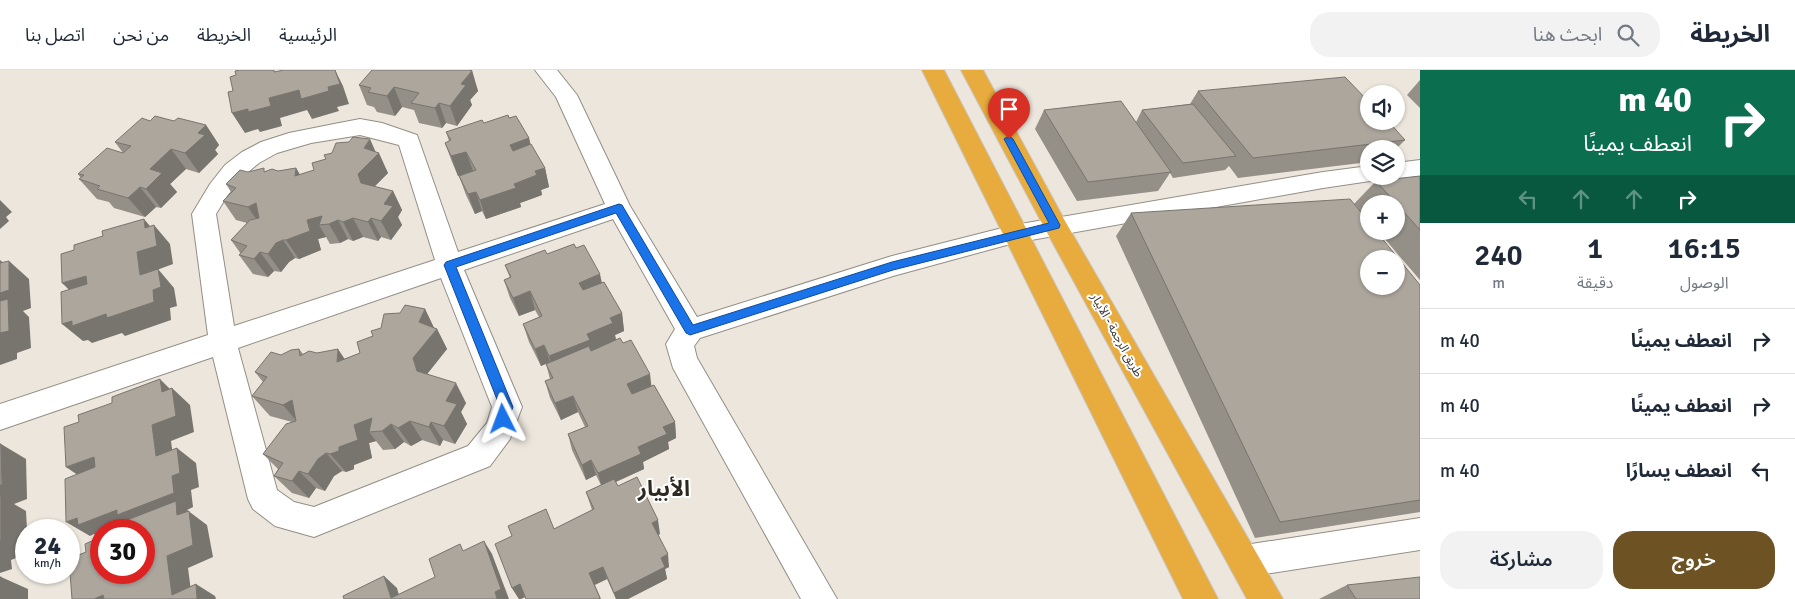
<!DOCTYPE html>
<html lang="ar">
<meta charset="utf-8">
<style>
body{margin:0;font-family:Signika,"Noto Sans Arabic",sans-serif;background:#f2f2f3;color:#1f2937;direction:rtl;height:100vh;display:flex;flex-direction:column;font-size:19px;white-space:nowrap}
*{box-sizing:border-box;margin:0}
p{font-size:16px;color:#747a83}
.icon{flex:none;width:28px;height:28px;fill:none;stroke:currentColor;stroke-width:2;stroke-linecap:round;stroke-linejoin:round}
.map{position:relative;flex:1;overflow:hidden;direction:ltr}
.drawer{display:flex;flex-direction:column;background:#fff;width:375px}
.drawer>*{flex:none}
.guide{background:#0b6e4f;color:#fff;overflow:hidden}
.controls{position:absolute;left:1360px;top:15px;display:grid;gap:10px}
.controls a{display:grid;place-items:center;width:45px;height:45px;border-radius:50%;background:#fff;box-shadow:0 1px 4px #0004;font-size:25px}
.speed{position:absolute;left:15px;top:449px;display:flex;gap:10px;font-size:25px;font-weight:700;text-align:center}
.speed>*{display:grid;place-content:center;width:65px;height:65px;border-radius:50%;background:#fff;box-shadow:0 1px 4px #0004;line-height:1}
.speed small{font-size:12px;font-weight:400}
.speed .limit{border:8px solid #d22;background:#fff;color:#111}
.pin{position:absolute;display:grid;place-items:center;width:42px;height:42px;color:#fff;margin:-51px -21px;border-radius:50% 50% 50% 0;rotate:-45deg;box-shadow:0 0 5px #0007}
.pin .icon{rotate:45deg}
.me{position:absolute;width:55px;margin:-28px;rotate:357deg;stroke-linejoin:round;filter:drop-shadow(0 0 4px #0008)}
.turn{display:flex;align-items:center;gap:18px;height:105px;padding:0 20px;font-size:22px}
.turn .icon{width:65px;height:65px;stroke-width:2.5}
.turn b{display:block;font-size:35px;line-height:42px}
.lanes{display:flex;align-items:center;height:48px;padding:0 20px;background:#0003;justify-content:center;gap:25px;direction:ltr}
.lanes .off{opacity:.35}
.eta{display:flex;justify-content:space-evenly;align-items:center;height:85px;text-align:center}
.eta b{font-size:30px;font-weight:600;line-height:35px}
.action{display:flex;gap:10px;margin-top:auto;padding:10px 20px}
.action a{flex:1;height:58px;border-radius:20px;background:#6d5224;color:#fff;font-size:20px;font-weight:600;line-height:58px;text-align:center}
.action a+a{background:#f2f2f3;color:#1f2937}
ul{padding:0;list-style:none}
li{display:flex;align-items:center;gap:15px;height:65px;padding:0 20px;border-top:1px solid #e0e1e3}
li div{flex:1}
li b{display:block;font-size:19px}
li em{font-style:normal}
header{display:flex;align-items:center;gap:30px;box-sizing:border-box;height:70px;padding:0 25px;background:#fff;border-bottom:1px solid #e0e1e3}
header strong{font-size:24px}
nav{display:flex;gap:28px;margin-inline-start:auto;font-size:18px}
.search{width:350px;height:45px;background:#f2f2f3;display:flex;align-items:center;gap:12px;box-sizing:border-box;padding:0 18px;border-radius:20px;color:#747a83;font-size:19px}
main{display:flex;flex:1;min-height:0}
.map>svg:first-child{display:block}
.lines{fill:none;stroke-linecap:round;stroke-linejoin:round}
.minor-casing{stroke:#948e85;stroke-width:2}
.highway-casing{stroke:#c8c7c6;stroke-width:2}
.minor{fill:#fff;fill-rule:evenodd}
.highway{fill:#e8ab3d;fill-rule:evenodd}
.wall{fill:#948f87}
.shaded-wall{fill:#78746e}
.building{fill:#aca69d;stroke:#78746e;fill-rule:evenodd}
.route{fill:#1a73e8;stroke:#114b97}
.labels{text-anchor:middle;stroke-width:4;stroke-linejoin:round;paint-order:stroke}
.street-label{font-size:12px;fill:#3a3834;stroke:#fff}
.town-label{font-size:22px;font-weight:bold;fill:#2d2921;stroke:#fff}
</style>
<header>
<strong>الخريطة</strong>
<div class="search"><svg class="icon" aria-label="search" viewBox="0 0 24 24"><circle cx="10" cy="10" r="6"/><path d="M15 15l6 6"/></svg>ابحث هنا</div>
<nav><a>الرئيسية</a><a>الخريطة</a><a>من نحن</a><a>اتصل بنا</a></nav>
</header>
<main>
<section class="drawer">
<div class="guide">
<div class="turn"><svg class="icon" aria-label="right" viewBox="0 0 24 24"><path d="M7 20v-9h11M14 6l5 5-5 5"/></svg><div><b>40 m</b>انعطف يمينًا</div></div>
<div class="lanes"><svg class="icon off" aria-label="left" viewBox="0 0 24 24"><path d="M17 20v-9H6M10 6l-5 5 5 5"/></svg><svg class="icon off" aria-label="ahead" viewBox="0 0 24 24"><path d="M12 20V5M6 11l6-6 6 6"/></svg><svg class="icon off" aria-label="ahead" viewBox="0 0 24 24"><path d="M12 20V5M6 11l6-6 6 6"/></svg><svg class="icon" aria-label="right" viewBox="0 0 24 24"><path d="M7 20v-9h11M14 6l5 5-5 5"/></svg></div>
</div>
<div class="eta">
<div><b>16:15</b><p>الوصول</p></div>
<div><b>1</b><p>دقيقة</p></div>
<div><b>240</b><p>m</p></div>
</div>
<ul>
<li><svg class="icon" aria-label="right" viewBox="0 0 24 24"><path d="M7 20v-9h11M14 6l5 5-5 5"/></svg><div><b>انعطف يمينًا</b></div><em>40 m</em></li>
<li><svg class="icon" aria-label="right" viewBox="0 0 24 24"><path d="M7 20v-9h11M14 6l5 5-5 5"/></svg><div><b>انعطف يمينًا</b></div><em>40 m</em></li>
<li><svg class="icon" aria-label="left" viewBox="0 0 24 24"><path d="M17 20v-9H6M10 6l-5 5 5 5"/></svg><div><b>انعطف يسارًا</b></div><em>40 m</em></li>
</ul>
<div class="action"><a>خروج</a><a>مشاركة</a></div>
</section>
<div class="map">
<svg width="1420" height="529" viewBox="0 0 1420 529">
<rect width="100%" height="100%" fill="#ece6dc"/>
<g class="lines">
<g class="minor-casing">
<g id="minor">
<path d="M535 0H557L577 25 630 136 697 247 892 186 1014 155 1323 102 1369 96V106H1379L1377 110 1323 118 1014 173 893 206 700 268 694 276 697 288 837 529H801L673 298 666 274 675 259 613 149 464 200 522 337 510 369 490 396 314 467 275 456 253 439 248 429 213 287 0 360V334L208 265 192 144 210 114 225 95 242 82 261 72 289 63 334 54 360 49 382 53 417 65 458 182 605 134 556 27ZM360 65 399 75 435 190 234 256 216 144 227 126 242 107 259 93 277 83 311 73ZM441 208 492 337 487 353 468 376 314 437 294 432 277 420 238 278Z"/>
<path d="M1420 90V106L1396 109 1387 106H1396V93Z"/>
<path d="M1420 448V480L1245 507 1233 502 1229 491 1233 480 1245 475Z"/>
</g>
</g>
<g class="highway-casing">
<g id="highway">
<path d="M922 0H944L1218 529H1183Z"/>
<path d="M961 0H983L1065 151 1283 529H1247L1043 155Z"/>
</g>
</g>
<use href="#minor" class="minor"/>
<use href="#highway" class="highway"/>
</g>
<g class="wall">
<path d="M1420 10V38L1407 25Z"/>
<path d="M476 14V15L478 21 470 30 472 35 457 56 446 53 442 58 419 53 414 40 402 37 395 46 377 42 374 37 367 35 359 15Z"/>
<path d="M1198 21 1405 70 1396 79H1369V92L1238 108 1229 96 1225 100 1173 108 1170 103 1158 121 1077 131 1035 59 1044 40 1136 52 1142 40 1190 34Z"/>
<path d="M509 48 529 68 530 75 545 98 549 117 541 120 542 125 520 133 521 137 486 149 482 141 475 144 466 125 459 106 473 101 458 106 452 92 445 73 449 71 446 62 484 53Z"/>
<path d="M150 51 206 55 219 75 215 80 218 84 199 103 186 99 170 114 177 122 161 138 156 137 145 147 114 138 109 132 97 129 79 109 81 108 78 104 123 83 115 72Z"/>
<path d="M376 82 388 103 374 117 393 121 402 140 398 147 402 155 391 170 381 167 378 171 363 167 353 171 348 169 340 173 330 174 326 167 318 169 321 180 299 189 295 188 289 192 281 202 274 201 268 207 253 204 239 185 241 184 231 170 247 153 236 150 223 131 231 122 226 114 248 102 278 101 296 98 300 105Z"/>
<path d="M1420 106V210L1378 161H1396V134H1369V151L1354 134 1376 111Z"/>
<path d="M1131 143 1420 215V442L1255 468 1116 166Z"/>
<path d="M576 178 602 213 622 243 624 261 615 265 616 270 623 273 675 352 676 368 668 372 669 379 643 392 644 399 616 412 618 416 660 464 658 465 669 497 665 499 667 509 628 529H616L607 509 595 515 601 529H526L525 527 521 529H519L512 518 554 459 592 440 586 422 601 415 596 405 586 410 572 380 568 364 585 357 578 342 561 350 550 328 545 311 550 309 546 294 550 292 541 296 529 272 523 254 539 247 535 240 519 246 510 228 504 210 510 208 505 195 547 184Z"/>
<path d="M425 239 434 258 437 259 447 279 427 304 466 333 461 342 467 354 455 374 443 370 440 376 422 370 411 376 404 372 395 379 383 380 376 371 369 373 372 388 354 395V399L346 402 342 401 334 406 325 421 316 418 309 428 292 423 274 406 278 399 263 384 292 352 270 346 252 326 263 312 255 302 281 285 299 279 303 284 317 283 345 289 360 283 373 266 381 258 400 243Z"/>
<path d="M1347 515 1420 529H1319Z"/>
</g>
<g class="shaded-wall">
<path d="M335 0 343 16 349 34 337 37 339 41 312 49 307 40 280 48 282 56 260 62 258 59 245 63 232 43 269 28 299 20 328 17Z"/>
<path d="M467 0H472L478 21 470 30 472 35 457 56 450 36 461 14Z"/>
<path d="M394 17 402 37 395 46 387 26Z"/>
<path d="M439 33 446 53 442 58 435 38Z"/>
<path d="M206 55 219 75 215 80 218 84 199 103 185 83 198 63Z"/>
<path d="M529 68 534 88 515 94 510 75Z"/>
<path d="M370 69 377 85 379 83 388 103 367 124 361 113 358 104 364 78Z"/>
<path d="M171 79 186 99 170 114 177 122 161 138 146 119 150 99Z"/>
<path d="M466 82 473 101 458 106 451 86Z"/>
<path d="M296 98 307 117 295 106Z"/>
<path d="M545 98 549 117 541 120 542 125 520 133 521 137 486 149 480 130 514 114 535 101Z"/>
<path d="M140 117 156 137 145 147 128 128Z"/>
<path d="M393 121 402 140 398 147 402 155 391 170 381 151 384 134Z"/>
<path d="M476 122 482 141 475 144 468 124Z"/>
<path d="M0 130 12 142 6 147 9 151 0 159Z"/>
<path d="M256 133 261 156 248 137Z"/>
<path d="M322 146 319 155 326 167 318 169 321 180 299 189 286 170 307 150Z"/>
<path d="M353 148 363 167 353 171 343 152Z"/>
<path d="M371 148 381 167 378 171 368 152Z"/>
<path d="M144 149 155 162 154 155 170 174 173 194 154 201 158 199 174 218 177 236 170 238 171 250 125 266 122 263 92 273 88 270 83 271 62 254 140 205 137 182 145 158Z"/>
<path d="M338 150 348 169 340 173 329 154Z"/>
<path d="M283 170 295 188 289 192 281 202 268 184 276 173Z"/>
<path d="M260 182 274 201 268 207 254 189Z"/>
<path d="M0 190 9 198V191L29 209 31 238 23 241 29 247 31 278 17 283V289L0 295Z"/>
<path d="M600 204 604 223 583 231 579 213Z"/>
<path d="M86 206 105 224 82 232 62 213Z"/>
<path d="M530 221 535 240 519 246 513 228Z"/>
<path d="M425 239 435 260 437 259 447 279 424 308 417 301 413 288 419 252Z"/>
<path d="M622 243 624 261 615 265 616 271 554 303 549 286 587 264 610 248Z"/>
<path d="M544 275 550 292 541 296 535 279Z"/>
<path d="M338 279 352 300 337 292Z"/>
<path d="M650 304 652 321 630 331 627 314Z"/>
<path d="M160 309 172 321V318L190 335 194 362 171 371 175 401 156 386 152 355 162 322Z"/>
<path d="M456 313 466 333 461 342 467 354 455 374 444 356 446 331Z"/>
<path d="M573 326 578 342 561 350 555 333Z"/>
<path d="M292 330 299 354 283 335Z"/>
<path d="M372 348 369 362 376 371 369 373 372 388 354 395V399L346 402 330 384 339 377 354 355Z"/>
<path d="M410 351 422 370 411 376 398 358Z"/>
<path d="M431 352 443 370 440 376 429 357Z"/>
<path d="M675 352 676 368 668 372 669 379 643 392 644 399 602 418 598 403 638 377 663 357Z"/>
<path d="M391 354 404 372 395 379 382 361Z"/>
<path d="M1 374 26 389 27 429 14 434 26 441 27 460 26 484 11 490 12 499 0 503V415Z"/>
<path d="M177 378 196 393 199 417 191 420 193 437 187 440 207 455 213 487 188 498 192 529 172 525 122 460H101V468L94 464 90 466 66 452 77 448 117 440 172 406Z"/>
<path d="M326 383 342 401 334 406 325 421 308 404 318 389Z"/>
<path d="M94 387 115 402 88 412 66 397Z"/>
<path d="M591 390 596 405 586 410 582 395Z"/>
<path d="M299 401 316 418 309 428 292 411Z"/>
<path d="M658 450 660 464 654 466 652 453Z"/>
<path d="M484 471 492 484 509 529H497L495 522Z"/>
<path d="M668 484 669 497 665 499 667 509 628 529H616L614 523 661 488Z"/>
<path d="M603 497 607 509 594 515 589 503Z"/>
<path d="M384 506 397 518 400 529 391 528Z"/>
<path d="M1 507 28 519V529H1Z"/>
<path d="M196 514 215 526 216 529H197Z"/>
<path d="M520 514 527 526 521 529H519L512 518Z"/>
<path d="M103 525 111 529H94Z"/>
</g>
<g class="building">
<path d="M240 0H274V2L284 0H335L340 14 328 17 329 21 301 29 299 20 269 28 271 36 248 42V39L232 43 228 22 233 21 230 7 236 5 235 1Z"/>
<path d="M372 0H469L472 1 461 14 466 15 450 36 439 33 435 38 411 33 419 23 394 17 387 26 368 22 371 18 359 15Z"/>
<path d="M1345 7 1369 32V51H1388L1405 70 1253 88 1198 21Z"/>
<path d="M1121 31 1171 102 1088 112 1044 40Z"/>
<path d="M1193 34 1236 86 1183 93 1142 40Z"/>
<path d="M508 45 509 48 516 46 529 68 510 75 513 81 531 74 545 98 535 101 537 105 514 114 516 118 480 130 476 122 468 124 459 106 476 100 466 82 451 86 445 73 451 70 446 62 482 50 484 53Z"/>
<path d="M155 46 174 51 178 48 206 55 198 63 205 65 185 83 171 79 150 99 162 103 146 119 140 117 128 128 97 119 100 116 79 109 84 105 78 104 107 78 123 83 131 76 115 72 142 48 150 51Z"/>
<path d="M353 67 370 69 364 78 379 83 358 104 361 113 393 121 384 134 393 136 381 151 371 148 368 152 353 148 343 152 338 150 329 154 319 155 322 146 307 150 310 161 286 170H283L276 173 268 184 260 182 254 189 239 185 247 176 231 170 250 150 259 148 256 133 248 137 223 131 236 118 226 114 240 100 248 102 264 98V102L272 99 278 101 296 98 295 106 314 100 312 93 326 89 324 85 332 83 336 73 349 72Z"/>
<path d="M1420 106V160L1376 111Z"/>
<path d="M1350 129 1369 152V161H1376L1420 215V430L1280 452 1131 143ZM1369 189H1396V216H1369Z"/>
<path d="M144 149 145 158 154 155 157 176 137 182 140 205 158 199 161 217 153 220 154 232 107 248 106 244 72 256V251L62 254 61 222 87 214 86 206 62 213 61 184 74 180V175L103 166 102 161Z"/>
<path d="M574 174 576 178 584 175 600 204 579 213 583 220 604 212 622 243 610 248 613 253 587 264 590 270 549 286 544 275 535 279 523 254 542 246 530 221 513 228 504 210 511 207 505 195 545 180 547 184Z"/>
<path d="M9 191V220L0 223V193Z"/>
<path d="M8 229 9 261 0 263V231Z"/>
<path d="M405 235 425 239 419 252 437 259 413 288 417 301 456 313 446 331 457 334 444 356 431 352 429 357 410 351 398 358 391 354 382 361 369 362 372 348 354 355 358 370 339 377V381L330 384 326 383 318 389 308 404 299 401 292 411 274 406 283 393 263 384 286 354 296 351 292 330 283 335 252 326 267 307 255 302 271 282 281 285 291 280 299 279 300 286 309 281 317 283 338 279 337 292 360 283 357 272 373 266 371 261 381 258 384 244 400 243Z"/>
<path d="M620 268 623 273 631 270 650 304 627 314 632 324 654 315 675 352 663 357 667 364 638 377 641 384 598 403 591 390 582 395 568 364 588 356 573 326 555 333 545 311 553 308 546 294 589 276 591 281Z"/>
<path d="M160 309 162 322 172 318 176 346 152 355 156 386 177 378 180 403 172 406 174 423 117 445V440L78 455 77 448 66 452 65 409 95 397 94 387 66 397 64 357 79 352 78 345 112 333V327Z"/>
<path d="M0 374H1L2 415H0Z"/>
<path d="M637 407 658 450 652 453 668 484 661 488 665 497 614 523 603 497 589 503 600 528 599 529H526L520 514 512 518 495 474 512 466 508 456 546 439 554 459 594 439 586 422 614 409 618 416Z"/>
<path d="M1 426V471H0V427Z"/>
<path d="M176 431 177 445 189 441 193 475 167 486 172 525 196 514 197 529H104L103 525 94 529H72L69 489 86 482 85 474 101 467V502H144V460H120L123 459 122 452Z"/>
<path d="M484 471 501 519 495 522 497 529H344L343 526 384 506 391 528 435 507 429 489 460 474 463 481Z"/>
<rect x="0" y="507" width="1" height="22"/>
<path d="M1420 507V529H1356L1347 515Z"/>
</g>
<path class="route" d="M1009 66 1013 69 1060 155 1059 158 893 200 690 265 686 263 616 143 456 197 513 337 507 352H499L497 349 500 337 444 195 446 192 619 134 622 135 693 255 892 192 1049 153 1004 69Z"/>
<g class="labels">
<g class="street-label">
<text transform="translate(1117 265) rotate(61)" y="4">طريق الرجمة - الأبيار</text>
</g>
<g class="town-label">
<text x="664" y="426">الأبيار</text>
</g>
</g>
</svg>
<div class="controls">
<a><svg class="icon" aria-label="sound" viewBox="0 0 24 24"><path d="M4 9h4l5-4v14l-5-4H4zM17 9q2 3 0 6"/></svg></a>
<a><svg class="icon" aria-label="layers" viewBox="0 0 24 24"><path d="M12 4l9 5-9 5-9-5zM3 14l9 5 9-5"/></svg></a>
<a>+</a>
<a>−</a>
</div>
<div class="speed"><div>24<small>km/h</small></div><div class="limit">30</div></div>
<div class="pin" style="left:1009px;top:69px;background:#d93025"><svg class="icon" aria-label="arrive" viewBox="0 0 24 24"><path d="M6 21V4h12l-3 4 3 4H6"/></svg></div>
<svg class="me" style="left:503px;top:349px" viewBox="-20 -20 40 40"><path d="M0-17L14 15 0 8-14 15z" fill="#1a73e8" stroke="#fff" stroke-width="4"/></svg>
</div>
</main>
